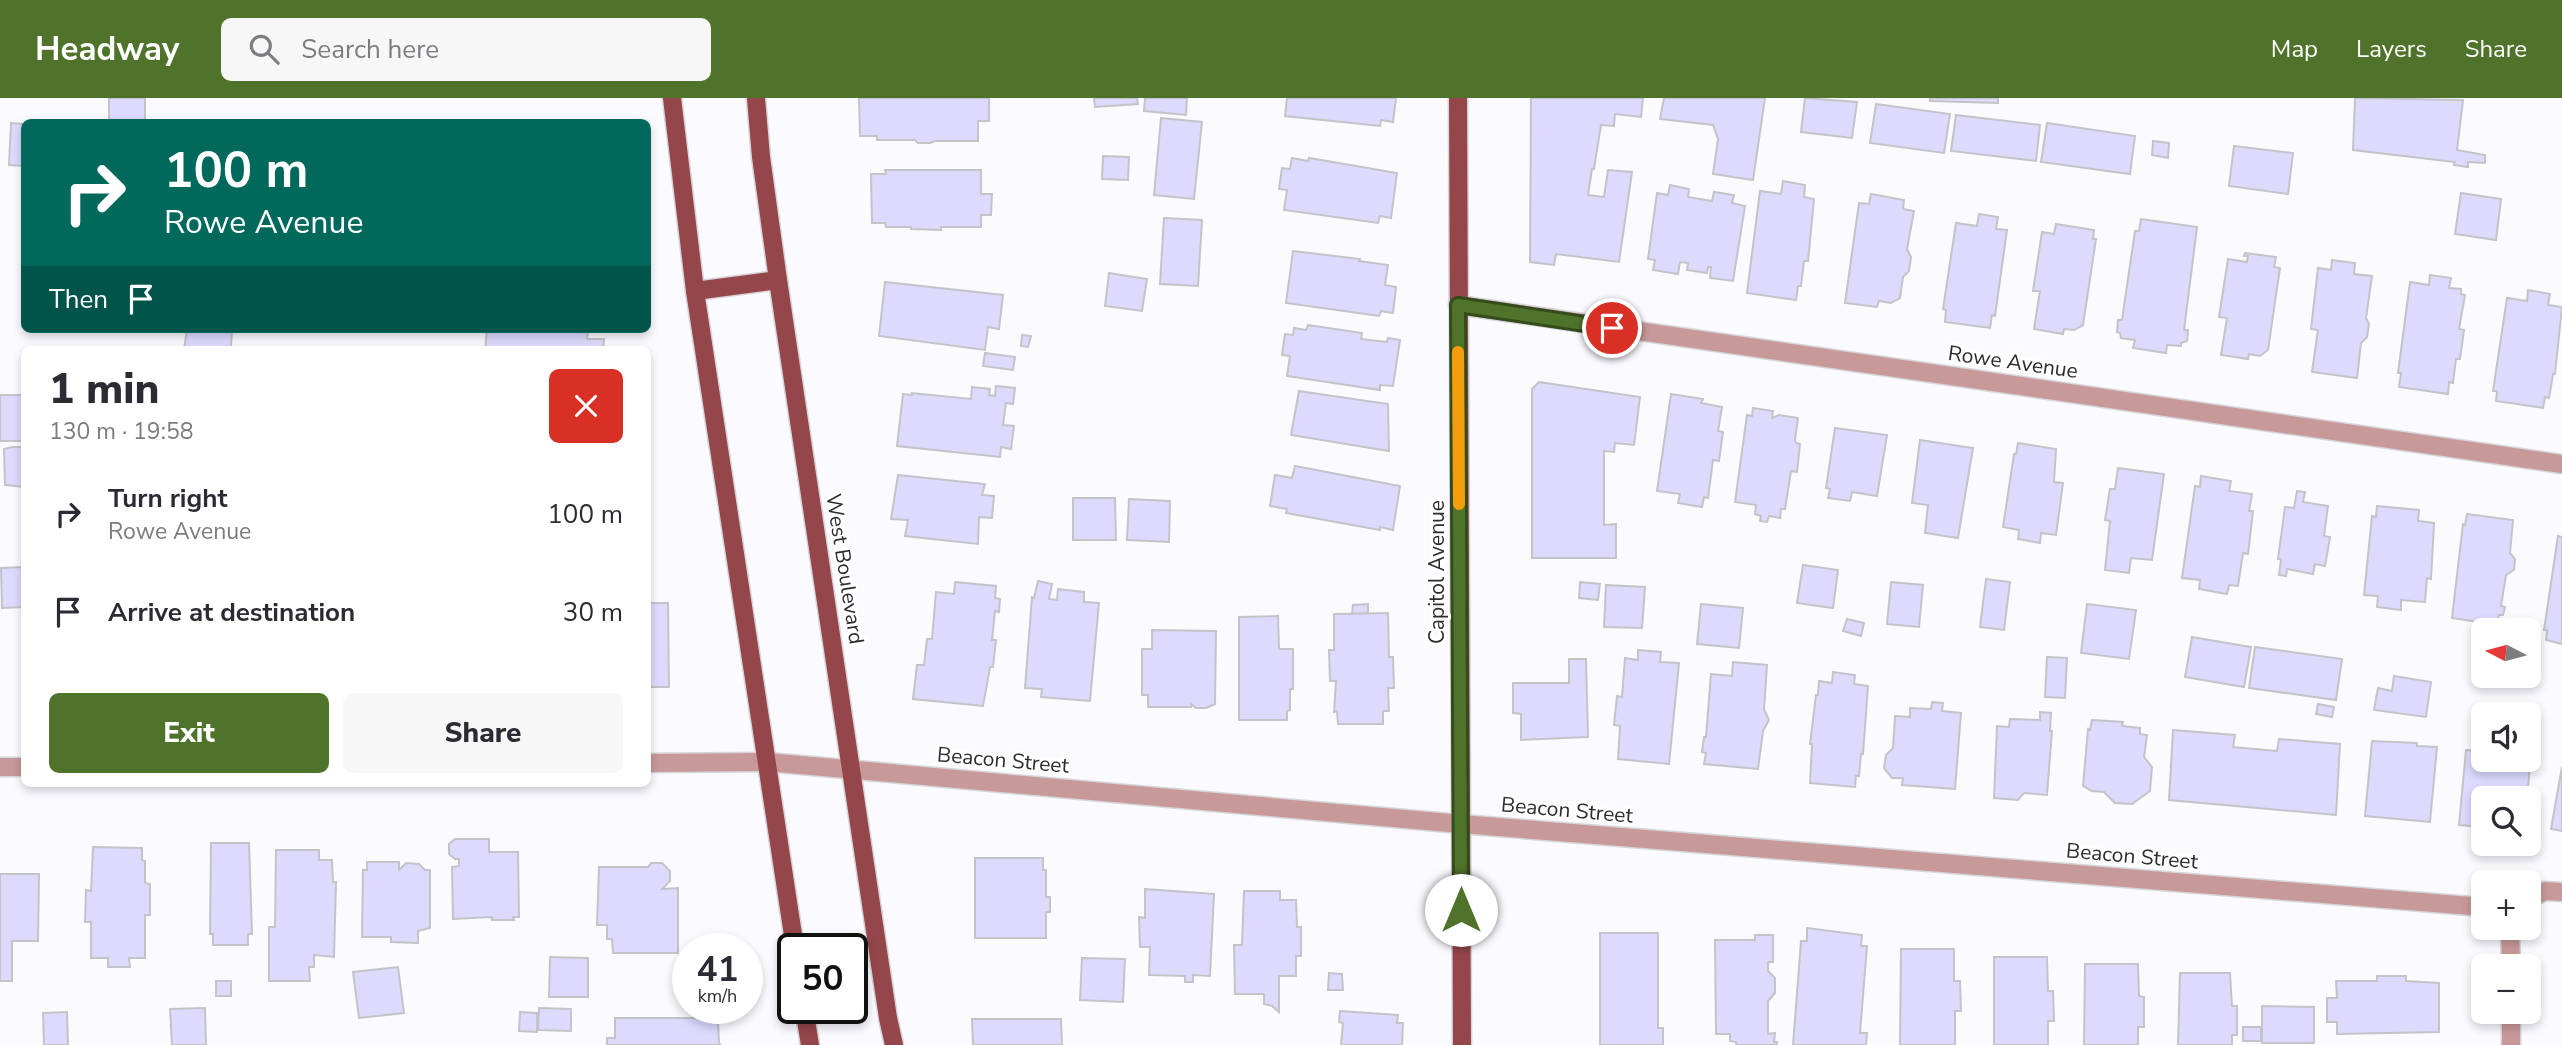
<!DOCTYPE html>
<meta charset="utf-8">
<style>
body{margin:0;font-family:"Nunito Sans",sans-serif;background:#f7f7f7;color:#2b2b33;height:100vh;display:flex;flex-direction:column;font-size:26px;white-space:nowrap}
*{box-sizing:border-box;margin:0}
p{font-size:23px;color:#7c7c81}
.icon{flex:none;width:38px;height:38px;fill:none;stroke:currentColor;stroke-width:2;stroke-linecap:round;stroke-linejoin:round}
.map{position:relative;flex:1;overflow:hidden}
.drawer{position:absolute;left:21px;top:248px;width:630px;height:441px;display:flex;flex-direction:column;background:#fff;border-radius:10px;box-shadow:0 4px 10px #0003}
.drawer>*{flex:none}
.top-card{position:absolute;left:21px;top:21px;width:630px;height:214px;border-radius:10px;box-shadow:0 4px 10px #0003;background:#00695c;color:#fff;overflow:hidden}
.needle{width:46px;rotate:276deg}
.tools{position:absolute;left:2471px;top:520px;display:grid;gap:14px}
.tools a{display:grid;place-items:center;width:70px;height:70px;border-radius:10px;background:#fff;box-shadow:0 4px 10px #0003;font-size:35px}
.speed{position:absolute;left:672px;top:835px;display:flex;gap:14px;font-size:35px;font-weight:700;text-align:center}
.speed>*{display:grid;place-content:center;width:91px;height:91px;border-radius:50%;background:#fff;box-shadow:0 4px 10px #0003;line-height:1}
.speed small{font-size:18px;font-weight:400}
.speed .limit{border:4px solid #111;border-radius:10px;background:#fff;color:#111}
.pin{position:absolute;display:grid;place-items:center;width:60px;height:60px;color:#fff;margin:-30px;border:4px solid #fff;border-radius:50%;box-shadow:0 2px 7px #0007}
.me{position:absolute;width:77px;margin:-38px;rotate:0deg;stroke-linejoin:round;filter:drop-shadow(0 0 5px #0008)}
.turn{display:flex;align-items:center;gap:24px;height:147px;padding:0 28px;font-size:32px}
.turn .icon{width:91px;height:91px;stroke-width:2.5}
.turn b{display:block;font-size:49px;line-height:60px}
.then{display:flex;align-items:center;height:66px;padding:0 28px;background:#0003;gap:14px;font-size:26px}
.round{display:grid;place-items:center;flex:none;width:74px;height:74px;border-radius:10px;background:#f7f7f7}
.overview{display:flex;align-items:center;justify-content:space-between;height:119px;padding:0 28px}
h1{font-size:42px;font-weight:800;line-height:52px}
.action{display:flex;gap:14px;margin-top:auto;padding:14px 28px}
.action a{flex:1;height:80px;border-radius:10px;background:#50732b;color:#fff;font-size:28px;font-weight:800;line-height:80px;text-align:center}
.action a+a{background:#f7f7f7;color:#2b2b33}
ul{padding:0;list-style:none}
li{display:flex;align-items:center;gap:21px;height:98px;padding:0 28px}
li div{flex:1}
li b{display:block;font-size:26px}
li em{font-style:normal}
header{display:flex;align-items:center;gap:42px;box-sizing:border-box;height:98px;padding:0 35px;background:#50732b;color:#fff}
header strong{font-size:33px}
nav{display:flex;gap:38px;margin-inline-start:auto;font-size:24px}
.search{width:490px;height:63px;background:#f7f7f7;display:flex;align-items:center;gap:18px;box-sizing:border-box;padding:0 24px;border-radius:10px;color:#7c7c81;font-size:26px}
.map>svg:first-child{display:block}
.building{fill:#dddafe;stroke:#c3c3c8;stroke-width:2}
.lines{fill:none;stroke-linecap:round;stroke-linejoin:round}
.minor-casing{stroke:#d5d5da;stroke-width:21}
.major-casing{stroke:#d5d5da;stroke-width:21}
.minor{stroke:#c89999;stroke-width:18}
.major{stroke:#95464a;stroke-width:18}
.route-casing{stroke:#344b1c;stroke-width:18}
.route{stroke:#50732b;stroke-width:12}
.slow{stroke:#f59e0b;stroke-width:12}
.labels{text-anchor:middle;stroke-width:6;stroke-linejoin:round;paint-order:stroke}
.street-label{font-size:21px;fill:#2d2d2f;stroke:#fff}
</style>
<header>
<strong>Headway</strong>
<div class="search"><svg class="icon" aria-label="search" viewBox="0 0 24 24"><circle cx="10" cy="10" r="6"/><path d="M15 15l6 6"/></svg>Search here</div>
<nav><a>Map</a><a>Layers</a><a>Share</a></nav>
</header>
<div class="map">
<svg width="2562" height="947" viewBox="0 0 2562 947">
<rect width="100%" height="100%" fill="#fafaff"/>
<g class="building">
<rect x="109" y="0" width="36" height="24"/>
<path d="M859 0H989V23H978V43H935L930 45H918L915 42H877V38H860Z"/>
<path d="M1094 0H1137L1138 6 1095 9Z"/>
<path d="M1145 0H1187L1186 17 1144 13Z"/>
<path d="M1287 0H1396L1393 24 1381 22 1380 28 1285 18Z"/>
<path d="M1531 0H1643L1641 19 1615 16 1614 28 1601 27 1594 71H1592L1588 97 1604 99 1608 72 1632 74 1619 164 1556 156 1554 167 1530 164Z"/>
<path d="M1664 0H1765L1753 82 1713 76 1718 41 1713 27 1660 21Z"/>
<path d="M1805 0 1857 4 1852 40 1801 34Z"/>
<path d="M1930 0H1998V5L1930 3Z"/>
<path d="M2355 0 2463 2 2457 52 2485 57V65L2468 64V69L2454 67 2455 64 2353 52Z"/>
<path d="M1876 6 1950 16 1944 55 1870 45Z"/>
<path d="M1956 17 2040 27 2036 63 1951 53Z"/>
<path d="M1161 20 1202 24 1194 101 1154 97Z"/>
<path d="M11 25 24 26V68L9 67Z"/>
<path d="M2047 25 2135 38 2130 76 2041 64Z"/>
<path d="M2153 43 2169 45 2168 60 2152 57Z"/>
<path d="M2234 48 2293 55 2288 96 2229 88Z"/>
<path d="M1103 58 1129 59 1128 82 1102 81Z"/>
<path d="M1292 60 1308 63 1309 60 1397 75 1391 120 1380 118 1378 125 1284 112 1287 92 1279 91 1282 70 1290 71Z"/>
<path d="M885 72H981V96H992L991 117H981V129H941V132L911 131V129H886L885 125H872L871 76H886Z"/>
<path d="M1783 83 1805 87 1804 99 1814 101 1808 163H1804L1801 188H1798L1796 202 1747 195 1760 93 1781 96Z"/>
<path d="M1670 87 1689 91 1688 99 1712 103 1714 94 1734 97 1732 105 1745 108 1733 183 1710 180 1711 169H1708L1707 175 1687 172 1688 165 1680 164 1678 176 1653 172 1655 162 1648 161 1657 95 1668 97Z"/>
<path d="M2461 95 2501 101 2496 142 2455 136Z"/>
<path d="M1871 96 1904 102 1903 111 1914 113 1907 151 1911 159 1909 173 1903 179 1900 200 1891 205 1879 203 1877 209 1845 205 1859 105 1869 106Z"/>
<path d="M1979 116 1998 119 1996 131 2007 132 1995 218 1992 217 1990 230 1945 224 1946 212 1943 211 1956 125 1977 128Z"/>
<path d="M1164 120 1202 122 1198 188 1160 186Z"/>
<path d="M2141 121 2197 129 2184 232H2188L2187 243 2181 245V248L2167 247 2166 255 2133 250 2135 242 2121 240 2120 235 2117 234 2118 222H2122L2135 133H2139Z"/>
<path d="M2056 126 2094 132 2093 141H2096L2083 227 2074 232 2064 231 2063 236 2034 231 2040 193H2033L2042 134 2054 136Z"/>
<path d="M1293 153 1360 161 1359 163 1388 167 1385 187 1396 189 1393 215 1381 213 1379 218 1286 205Z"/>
<path d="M2245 155 2276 159 2274 169 2280 170 2268 252 2260 258 2249 256 2248 261 2221 257 2227 220 2219 219 2228 161 2247 164 2248 158H2244Z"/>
<path d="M2332 162 2355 165 2354 176 2372 178 2366 220 2369 226 2367 239 2361 245 2357 280 2312 274 2318 232 2311 231 2318 170 2331 172Z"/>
<path d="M1109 175 1147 181 1142 213 1105 208Z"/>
<path d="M2430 177 2451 180 2449 190 2461 191V196L2465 197 2459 231 2464 232 2460 261H2456L2453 285 2449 284 2448 296 2399 289 2401 275H2398L2410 184 2429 187Z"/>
<path d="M885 184 1003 197 999 231 988 229 985 252 879 238Z"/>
<path d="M2528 192 2550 196 2548 207 2562 209 2555 276H2553L2549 300 2545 299 2543 310 2496 303 2497 293H2493L2507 200 2527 203Z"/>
<path d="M1308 227 1362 235 1361 241 1387 244 1388 240 1400 242 1393 288 1380 287V292L1287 278 1290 258 1282 257 1285 236 1293 237 1294 230 1306 232Z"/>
<path d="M187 231 232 232 231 249H233L232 252H184Z"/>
<path d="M487 231 588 234 587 241H604L603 252H485Z"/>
<path d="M1022 237 1031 238 1028 249 1021 248Z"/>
<path d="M985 255 1015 259 1013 272 983 268Z"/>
<path d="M1539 284 1640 299 1634 347 1615 345 1614 354 1604 353V427L1616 426V460H1532V291Z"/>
<path d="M996 288 1015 290 1013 306 1006 305 1003 327 1014 328 1011 351 1001 349 1000 359 897 348 903 296 912 297V295L971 301 972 289 990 291 989 297 995 298Z"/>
<path d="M1299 293 1388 306 1389 353 1291 337Z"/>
<path d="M1671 296 1703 301 1701 305 1722 309 1718 333 1723 334 1719 363 1713 362 1708 400 1704 399 1702 409 1678 405 1680 396 1657 393Z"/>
<rect x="0" y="297" width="24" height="46"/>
<path d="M1753 310 1773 313 1772 320 1779 317 1798 320 1795 342 1796 345 1800 346 1797 374 1791 373 1785 411H1781L1780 420 1769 418 1767 424 1760 423 1761 418 1755 416 1756 407 1735 404 1747 317 1752 318Z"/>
<path d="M1835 330 1887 337 1877 398 1852 394 1850 403 1828 400 1830 391 1826 390Z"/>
<path d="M1920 342 1973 350 1958 440 1925 435 1928 407 1912 405Z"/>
<path d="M2018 345 2056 351 2054 384 2063 385 2056 437 2041 435 2040 445 2018 441 2019 432 2003 429 2014 356H2016Z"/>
<path d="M12 349H24V389L5 387 4 351Z"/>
<path d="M1295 368 1400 388 1393 432 1380 429V432L1286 415 1287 411 1270 408 1275 377 1292 380Z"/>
<path d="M2118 370 2164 376 2152 462 2131 460 2129 475 2105 472 2110 423 2105 422 2110 391H2115Z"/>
<path d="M898 377 985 386 982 397 994 398 992 420 979 419 978 446 905 438 908 422 891 421Z"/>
<path d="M2201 378 2231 383 2229 393 2252 396 2249 413H2253L2248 456 2243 455 2238 488 2229 487 2227 496 2199 491 2200 482 2182 480 2195 388 2200 389Z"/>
<path d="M2297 393 2305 394 2303 404 2328 408 2324 438 2330 439 2325 468 2315 466 2313 476 2287 471 2286 478 2279 477 2281 461H2278L2285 409 2294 410Z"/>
<path d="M1073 400H1115L1116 442H1073Z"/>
<path d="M1129 401 1170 403 1169 444 1127 442Z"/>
<path d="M2377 408 2419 412 2418 423 2434 425 2431 481 2427 480 2425 504 2401 502V512L2377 509 2378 498 2364 497 2372 418 2376 419Z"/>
<path d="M2467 416 2513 422 2510 455 2515 461 2514 472 2506 477 2501 508 2505 509 2503 517H2499L2497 527 2452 520 2463 426 2465 427Z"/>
<path d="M2558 438 2562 439V546L2546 542 2547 532H2544Z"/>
<path d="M1803 467 1838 472 1833 510 1797 505Z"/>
<path d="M24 469V509L2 510 1 470Z"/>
<path d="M1986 481 2010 484 2004 532 1980 529Z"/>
<path d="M1038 483 1052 486 1049 501 1057 502 1058 491 1084 494V504L1099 505 1090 603 1041 599 1042 591 1025 590 1032 499 1034 500Z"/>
<path d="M955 484 996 488 995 500 1000 501 999 514 995 513 992 542H996L993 569H990L983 608 913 601 917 567H924L927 541H932L936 494 954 496Z"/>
<path d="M1580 484 1600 486 1598 502 1579 500Z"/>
<path d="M1891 484 1923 487 1919 529 1887 526Z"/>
<path d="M1606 487 1645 489 1642 530 1604 529Z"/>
<path d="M648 505H668L669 589H648Z"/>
<path d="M1368 506V516H1352L1353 507Z"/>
<path d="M1701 506 1743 510 1739 550 1697 546Z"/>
<path d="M2087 506 2136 512 2129 561 2081 555Z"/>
<path d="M1388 515 1389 559H1393L1394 590H1388L1389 613H1383V626H1338L1337 613 1334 614 1336 583H1330L1329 552H1334V516Z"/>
<path d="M1278 518 1279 551H1293V591H1290V612L1287 613V622H1239V519Z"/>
<path d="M1847 521 1864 525 1861 538 1843 533Z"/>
<path d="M1152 532 1216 533 1215 606 1206 610H1196L1191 606V609H1148V597H1142V551H1152Z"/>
<path d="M2192 539 2251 549 2244 589 2185 579Z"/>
<path d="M2255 549 2342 561 2336 602 2249 590Z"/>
<path d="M1638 552 1661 554 1660 564 1679 565 1669 666 1618 661 1620 628 1614 627 1617 598 1622 599 1625 560 1638 562Z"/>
<path d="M2047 559 2067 560 2065 600 2045 599Z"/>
<path d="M1569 561H1586L1588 639 1521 642V616L1513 615V585H1569Z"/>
<path d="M1733 564 1767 567 1764 611 1769 622 1763 633 1758 671 1704 666 1706 655 1702 654 1704 639H1706L1711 576 1732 578Z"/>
<path d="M1833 574 1855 577 1854 586 1868 588 1863 656H1861L1859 678H1856L1855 689 1810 685 1812 646H1810L1816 597H1818L1819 583 1832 585Z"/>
<path d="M2394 578 2431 584 2426 619 2374 612 2378 590 2392 593Z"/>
<path d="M1932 604 1943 605 1942 613 1961 615 1955 691 1902 687 1903 680H1892L1884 670 1886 657 1893 650 1895 618 1910 619V610L1931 611Z"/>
<path d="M2318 606 2334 609 2332 619 2316 616Z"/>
<path d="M2040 614 2051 615 2050 633H2052L2047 697 2024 695 2018 702 1994 700 1997 628 2009 629 2010 621 2040 622Z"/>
<path d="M2092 622 2123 624 2122 628 2140 630V636L2147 637 2144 659 2152 669 2150 693 2132 706 2115 705 2104 694 2092 693 2083 688 2088 631 2090 632Z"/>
<path d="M2173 632 2235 637 2233 649 2277 653 2279 641 2340 646 2336 717 2169 702Z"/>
<path d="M2372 643 2417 645V648L2437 649 2430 724 2365 718Z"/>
<path d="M2466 652 2483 653V662H2529V657H2531L2527 700H2483V729L2459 727Z"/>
<path d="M2562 669V733L2551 731Z"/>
<path d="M455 741H489V754H518L519 819H513L514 822H492V819L453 821 452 769 459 768V761H455L449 756V746Z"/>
<path d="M211 745H249L252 836H248V847H213V836H210Z"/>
<path d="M93 749 142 750V762L145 763V785L150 786V817H145V860H129L130 869H108V860H91V824H85L86 792 91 793Z"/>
<path d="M276 752H319V762H332L333 784H336L334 859 314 857V869H309L310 883H269V829H275Z"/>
<path d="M975 760H1043V772H1046V799H1050V814H1046V840H975Z"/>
<path d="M367 764H399V772L406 765 419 766 425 772H430V830L418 833V845L391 844V839H362L363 772H367Z"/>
<path d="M651 765H662L670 773V783L662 791 678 790V855H613L612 841H607V827H597L599 769H648Z"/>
<path d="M0 776H39L38 843H12V883H0Z"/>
<path d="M1145 791 1214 796 1210 878 1193 877V884H1185V878L1149 877 1150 849H1140L1139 819 1145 820Z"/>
<path d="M1244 793H1280V802H1296L1297 829H1301V858H1296V878H1279V914L1272 908 1264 906V896H1235L1234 847H1242Z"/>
<path d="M1807 830 1862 837 1861 848H1867L1860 935H1867L1866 947H1793L1801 843H1807Z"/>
<path d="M1600 835H1658V930H1663V947H1600Z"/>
<path d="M1755 837H1773V864H1768V873L1775 880V895L1768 903V936L1775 935 1774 944H1777V947H1736V944L1730 943V936H1716L1715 842H1755Z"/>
<path d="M1901 851H1954V883H1960L1961 913H1955V947H1900Z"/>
<path d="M550 859 588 860V899H549Z"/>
<path d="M1994 859H2047L2048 893H2053L2054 923H2048V947H1994Z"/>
<path d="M1082 860 1125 861 1123 904 1080 902Z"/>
<path d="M2085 866H2138L2139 898 2144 899V929H2138V947H2084Z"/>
<path d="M398 869 404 915 359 920 353 874Z"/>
<path d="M1329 875 1342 876 1343 892H1328Z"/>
<path d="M2180 875H2230L2232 908H2237V937H2232V947H2178Z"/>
<path d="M2377 878H2406V883L2439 885V934L2337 936V924H2327V900H2337L2336 883H2377Z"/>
<rect x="216" y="883" width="15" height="15"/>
<path d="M2262 908 2314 909V945H2262Z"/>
<path d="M205 910 206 947H172L170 911Z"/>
<path d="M539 910 571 911V933L538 932Z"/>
<path d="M1340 913 1398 917 1397 925H1403L1402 947H1341L1343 925 1339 924Z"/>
<path d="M67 914 68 947H44L43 915Z"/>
<path d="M520 914 537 915V934L519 933Z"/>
<path d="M615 920H710L711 923H718L719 946 721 947H607V940H615Z"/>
<path d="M972 921H1061L1062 947H973Z"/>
<rect x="2243" y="929" width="18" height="14"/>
</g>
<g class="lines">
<g class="minor-casing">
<g id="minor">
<path d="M1458 207 2562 366"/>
<path d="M648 665 767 664 1461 726 2483 809"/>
<path d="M0 669H24"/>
<path d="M2529 801 2545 793 2562 794"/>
<path d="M2510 830 2511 868"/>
<path d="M2511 914V947"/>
</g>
</g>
<g class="major-casing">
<g id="major">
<path d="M672 0 695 193 795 850"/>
<path d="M756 0 761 59 778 182 888 920 894 947"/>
<path d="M1458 0 1462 947"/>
<path d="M695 193 778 182"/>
<path d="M804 910 810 947"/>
</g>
</g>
<use href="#minor" class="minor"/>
<use href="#major" class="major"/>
</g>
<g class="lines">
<g class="route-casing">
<path id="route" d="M1461 812 1458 207 1612 230"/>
</g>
<use href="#route" class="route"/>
<path class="slow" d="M1458 254 1459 406"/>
</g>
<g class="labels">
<g class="street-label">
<text transform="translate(2013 264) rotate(8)" y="7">Rowe Avenue</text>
<text transform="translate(845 471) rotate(81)" y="7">West Boulevard</text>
<text transform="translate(1437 474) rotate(-90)" y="7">Capitol Avenue</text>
<text transform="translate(1003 662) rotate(5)" y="7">Beacon Street</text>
<text transform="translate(1567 712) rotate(5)" y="7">Beacon Street</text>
<text transform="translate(2132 758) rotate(5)" y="7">Beacon Street</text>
</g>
</g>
</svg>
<div class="tools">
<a><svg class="needle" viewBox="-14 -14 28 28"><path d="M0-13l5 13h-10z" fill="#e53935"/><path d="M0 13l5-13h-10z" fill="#7c7c81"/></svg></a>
<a><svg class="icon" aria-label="sound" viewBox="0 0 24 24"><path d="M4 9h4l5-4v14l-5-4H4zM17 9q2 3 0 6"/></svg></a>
<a><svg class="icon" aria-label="search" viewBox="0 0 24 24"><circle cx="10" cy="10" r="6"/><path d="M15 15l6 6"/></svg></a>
<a>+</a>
<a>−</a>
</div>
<div class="speed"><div>41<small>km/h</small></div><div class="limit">50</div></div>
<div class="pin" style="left:1612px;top:230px;background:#d93025"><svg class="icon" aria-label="arrive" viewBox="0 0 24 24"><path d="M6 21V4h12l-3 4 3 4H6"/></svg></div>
<svg class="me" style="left:1461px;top:812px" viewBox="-20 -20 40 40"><circle r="19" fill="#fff"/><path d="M0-13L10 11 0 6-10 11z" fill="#50732b"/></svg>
<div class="top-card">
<div class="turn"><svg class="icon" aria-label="right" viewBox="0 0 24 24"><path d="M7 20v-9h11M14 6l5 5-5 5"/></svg><div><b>100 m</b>Rowe Avenue</div></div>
<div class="then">Then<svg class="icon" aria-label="arrive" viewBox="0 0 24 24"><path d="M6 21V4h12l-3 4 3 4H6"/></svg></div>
</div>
<section class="drawer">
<div class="overview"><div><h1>1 min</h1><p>130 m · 19:58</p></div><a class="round" style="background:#d93025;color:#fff"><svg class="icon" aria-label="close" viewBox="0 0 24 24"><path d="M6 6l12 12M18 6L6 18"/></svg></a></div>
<ul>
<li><svg class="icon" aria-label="right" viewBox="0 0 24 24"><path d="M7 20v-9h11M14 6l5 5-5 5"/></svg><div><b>Turn right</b><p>Rowe Avenue</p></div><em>100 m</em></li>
<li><svg class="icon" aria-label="arrive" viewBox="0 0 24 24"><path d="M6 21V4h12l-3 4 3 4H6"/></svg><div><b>Arrive at destination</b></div><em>30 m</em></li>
</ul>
<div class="action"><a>Exit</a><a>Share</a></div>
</section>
</div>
